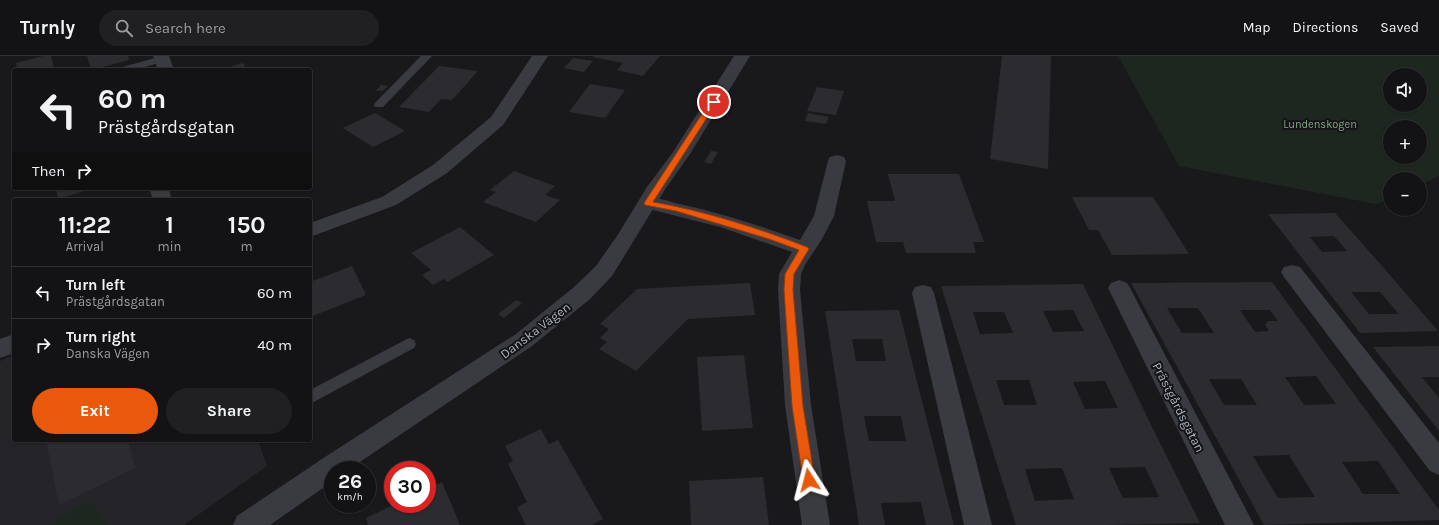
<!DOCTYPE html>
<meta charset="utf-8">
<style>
body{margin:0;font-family:Karla,sans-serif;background:#202022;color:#f1f3f6;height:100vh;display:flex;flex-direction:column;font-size:15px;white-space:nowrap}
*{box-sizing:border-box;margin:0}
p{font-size:13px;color:#9d9ea0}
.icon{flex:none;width:22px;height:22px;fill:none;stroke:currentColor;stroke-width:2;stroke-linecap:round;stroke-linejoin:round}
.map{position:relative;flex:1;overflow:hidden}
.panel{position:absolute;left:12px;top:142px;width:300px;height:244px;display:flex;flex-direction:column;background:#131315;border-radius:4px;box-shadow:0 1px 3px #0004,0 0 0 1px #323234}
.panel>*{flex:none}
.guide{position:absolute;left:12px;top:12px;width:300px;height:122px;border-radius:4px;box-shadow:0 1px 3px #0004,0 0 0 1px #323234;background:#131315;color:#f1f3f6;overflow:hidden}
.tools{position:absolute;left:1383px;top:12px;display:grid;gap:8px}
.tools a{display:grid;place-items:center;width:44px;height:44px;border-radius:50%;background:#131315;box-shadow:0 1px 3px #0004,0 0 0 1px #323234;font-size:20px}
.speed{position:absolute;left:324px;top:405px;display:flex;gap:8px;font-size:20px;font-weight:700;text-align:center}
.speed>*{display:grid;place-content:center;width:52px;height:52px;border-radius:50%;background:#131315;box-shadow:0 1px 3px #0004,0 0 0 1px #323234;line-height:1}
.speed small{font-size:10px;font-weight:400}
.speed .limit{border:6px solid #d22;background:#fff;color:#111}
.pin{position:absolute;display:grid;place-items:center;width:34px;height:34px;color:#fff;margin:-17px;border:2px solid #fff;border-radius:50%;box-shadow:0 1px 4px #0007}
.me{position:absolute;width:44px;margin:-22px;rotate:351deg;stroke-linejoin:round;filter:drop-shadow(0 0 3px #0008)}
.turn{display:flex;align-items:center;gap:14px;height:84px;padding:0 20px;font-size:18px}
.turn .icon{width:52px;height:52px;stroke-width:2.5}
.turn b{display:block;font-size:28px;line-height:34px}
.then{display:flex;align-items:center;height:38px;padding:0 20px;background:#0003;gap:8px;font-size:15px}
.eta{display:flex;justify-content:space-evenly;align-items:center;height:68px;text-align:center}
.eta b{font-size:24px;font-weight:700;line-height:28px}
.action{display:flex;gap:8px;margin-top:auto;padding:8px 20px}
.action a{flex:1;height:46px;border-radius:24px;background:#ea580c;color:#fff;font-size:16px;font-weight:700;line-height:46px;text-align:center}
.action a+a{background:#202022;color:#f1f3f6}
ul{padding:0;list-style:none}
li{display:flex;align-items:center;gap:12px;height:52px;padding:0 20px;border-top:1px solid #323234}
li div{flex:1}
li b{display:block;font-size:15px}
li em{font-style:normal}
header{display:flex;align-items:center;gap:24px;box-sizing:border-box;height:56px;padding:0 20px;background:#131315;border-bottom:1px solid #323234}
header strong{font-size:19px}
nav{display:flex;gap:22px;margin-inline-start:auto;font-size:14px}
.search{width:280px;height:36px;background:#202022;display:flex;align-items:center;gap:10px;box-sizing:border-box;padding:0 14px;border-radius:22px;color:#9d9ea0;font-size:15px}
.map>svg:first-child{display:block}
.built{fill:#252529}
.green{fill:#1e271f;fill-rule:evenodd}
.building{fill:#2c2c30;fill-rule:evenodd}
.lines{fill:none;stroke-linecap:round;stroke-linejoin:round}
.service{fill:#3a3b41;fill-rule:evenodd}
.minor{fill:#3a3b41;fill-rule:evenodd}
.tertiary{fill:#3a3b41;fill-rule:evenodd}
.route{fill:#ea580c;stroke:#983908}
.labels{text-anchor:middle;stroke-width:4;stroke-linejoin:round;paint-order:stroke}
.far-park-label{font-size:11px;fill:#81a881;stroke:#141417}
.street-label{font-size:13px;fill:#abb1bc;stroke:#141417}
</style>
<header>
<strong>Turnly</strong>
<div class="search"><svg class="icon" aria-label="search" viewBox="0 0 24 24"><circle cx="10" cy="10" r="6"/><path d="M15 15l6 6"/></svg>Search here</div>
<nav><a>Map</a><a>Directions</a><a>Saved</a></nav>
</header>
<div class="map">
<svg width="1439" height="469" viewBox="0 0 1439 469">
<rect width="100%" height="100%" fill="#19191c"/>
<path class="built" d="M14 299V384H258L267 410 184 469H0V305Z"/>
<g class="green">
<path d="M1118 0H1439V120L1420 129V123H1390V142L1376 148 1179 110ZM1390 19H1420V49H1390ZM1390 71H1420V101H1390Z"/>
<path d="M86 446 93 447 107 469H47Z"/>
</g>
<g class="building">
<path d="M43 0H51L54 12 47 14H17L16 7Z"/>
<path d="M87 0H128L129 4 91 14Z"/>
<path d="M594 0H660L643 20 617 14 623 7 593 1Z"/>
<path d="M1002 0H1051L1048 113 990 103Z"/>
<path d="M573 2 593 5 584 16 564 12Z"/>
<path d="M243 7 247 14H219Z"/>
<path d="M439 10 478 15 452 44 441 43 429 56 399 51Z"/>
<path d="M590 28 625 34 605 62 569 56Z"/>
<path d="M381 29 388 30 383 35H376Z"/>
<path d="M817 31 844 35 836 59 807 55Z"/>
<path d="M375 57 405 75 373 91 343 72Z"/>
<path d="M808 57 829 61 826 68 805 65Z"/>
<path d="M711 95 718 96 711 108 704 106Z"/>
<path d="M514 115 555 130 545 139 560 144 536 166 483 146 496 136 490 134Z"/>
<path d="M888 118H959L984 186H973L976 197H906L903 186H876L867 145H895Z"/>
<path d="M56 132H93L58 143Z"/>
<path d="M1072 141H1153L1189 198 1112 199 1098 174H1089Z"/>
<path d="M1335 157 1383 211 1438 275 1360 277 1268 158ZM1334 180 1347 195 1322 196 1310 181ZM1351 236H1380L1399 258H1369Z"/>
<path d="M460 171 494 199 447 226 444 223 433 229 422 219 431 214 411 197Z"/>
<path d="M352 210 366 239 310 261V226Z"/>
<path d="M1272 226 1439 454V464L1264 469 1131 227ZM1167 252H1198L1214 277H1182ZM1240 254H1270L1278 265H1268L1265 269 1269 275 1255 276ZM1316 320 1336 348 1304 349 1285 321ZM1209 323H1241L1257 349H1224ZM1289 399 1315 441 1278 442 1253 400ZM1378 405 1400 438H1363L1342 406Z"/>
<path d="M750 227 755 259 688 263 636 315 599 293 607 286 600 282 609 273 600 268 637 233Z"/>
<path d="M1083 228 1152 371 1200 467 1107 469H1016L941 230ZM1073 254 1084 275 1053 276 1043 255ZM973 256H1004L1013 277 980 278ZM996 324H1029L1037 349H1004ZM1105 325 1118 352 1085 353 1073 326ZM1145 411 1159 441 1123 442 1109 412ZM1062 412 1074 443 1035 445 1025 413Z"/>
<path d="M516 244 522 247 504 262 498 258Z"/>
<path d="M899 254 916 322 954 469H926L921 446 881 447 885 469H859L825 255ZM852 283H882L886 305H856ZM864 360H901L906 385H869Z"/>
<path d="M1439 290V321H1422L1439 342V375L1373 291Z"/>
<path d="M744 299 753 372 702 375 697 301Z"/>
<path d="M541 373 549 388 558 384 603 463 592 469H526L517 451 527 446 508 408 513 405 505 390Z"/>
<path d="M46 384H128L135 412 59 449Z"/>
<path d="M763 421 769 469H691L689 425Z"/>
<path d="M442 426 460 469H368L366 462 395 448H427V433Z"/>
</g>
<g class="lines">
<g class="service">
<path d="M162 0 167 3 166 5 134 14H118L119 12Z"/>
<path d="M421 0H432L383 51H375L374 49 375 47Z"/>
<path d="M409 282 414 284 416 288 414 292 310 348V334Z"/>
</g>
<g class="minor">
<path d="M153 0H169L174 14H158Z"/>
<path d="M532 0H548L503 69 447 117 396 149 310 181V167L382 141 433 109 491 61Z"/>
<path d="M837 99 844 101 846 105 834 160 822 183 805 209 801 218 800 234 811 349 830 469H802L785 349 778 234 779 218 792 196 720 171 641 151 638 147 641 143C653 139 668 145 680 148 721 157 761 170 800 184L814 160 828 105 830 101Z"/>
<path d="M149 132H169L171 142 169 144H153Z"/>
<path d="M1292 209 1300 211 1439 387V419L1430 415 1284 221 1281 216 1284 211Z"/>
<path d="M1119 224 1127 227 1130 232 1254 469H1225L1108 232 1111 227Z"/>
<path d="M923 229 931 231 934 237 992 469H964L912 237 915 231Z"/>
<path d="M14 278V297L0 302V283Z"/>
</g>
<path class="tertiary" d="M734 0H750L690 98 666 132 612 220 590 243 532 290 348 414H333V425L270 469H233L237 460 325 401 516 278 574 231 596 210 617 180 647 131 673 96Z"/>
</g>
<path class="route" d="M711 44 717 46 653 146C705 155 758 172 807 191L809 193 794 218 793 234 803 350 815 424 813 428 809 429 805 428 803 424 792 350 784 234 785 218 799 194 769 183 676 155 645 149 644 147Z"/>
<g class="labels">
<g class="far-park-label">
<text x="1320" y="72">Lundenskogen</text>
</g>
<g class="street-label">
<text transform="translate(535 274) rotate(-37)" y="5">Danska Vägen</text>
<text transform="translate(1179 351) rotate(63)" y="5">Prästgårdsgatan</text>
</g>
</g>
</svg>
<div class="tools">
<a><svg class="icon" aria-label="sound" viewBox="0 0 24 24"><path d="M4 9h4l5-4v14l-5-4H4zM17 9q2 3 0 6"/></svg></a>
<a>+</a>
<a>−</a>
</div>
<div class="speed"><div>26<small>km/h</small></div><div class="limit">30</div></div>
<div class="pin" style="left:714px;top:46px;background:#d93025"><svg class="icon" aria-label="arrive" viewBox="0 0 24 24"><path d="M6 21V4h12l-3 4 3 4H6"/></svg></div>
<svg class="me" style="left:809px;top:424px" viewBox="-20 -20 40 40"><path d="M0-17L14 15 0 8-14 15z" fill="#ea580c" stroke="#fff" stroke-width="4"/></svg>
<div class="guide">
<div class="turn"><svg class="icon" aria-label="left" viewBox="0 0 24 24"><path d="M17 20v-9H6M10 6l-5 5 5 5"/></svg><div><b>60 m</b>Prästgårdsgatan</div></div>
<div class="then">Then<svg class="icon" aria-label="right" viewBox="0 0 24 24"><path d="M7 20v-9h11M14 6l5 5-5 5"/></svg></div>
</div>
<section class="panel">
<div class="eta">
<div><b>11:22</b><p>Arrival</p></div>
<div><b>1</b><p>min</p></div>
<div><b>150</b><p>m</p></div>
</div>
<ul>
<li><svg class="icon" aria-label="left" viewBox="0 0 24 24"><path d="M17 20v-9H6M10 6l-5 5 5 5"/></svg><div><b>Turn left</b><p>Prästgårdsgatan</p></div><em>60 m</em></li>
<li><svg class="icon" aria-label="right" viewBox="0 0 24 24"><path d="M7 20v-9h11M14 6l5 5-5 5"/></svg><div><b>Turn right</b><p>Danska Vägen</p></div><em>40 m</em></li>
</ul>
<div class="action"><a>Exit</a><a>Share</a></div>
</section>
</div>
